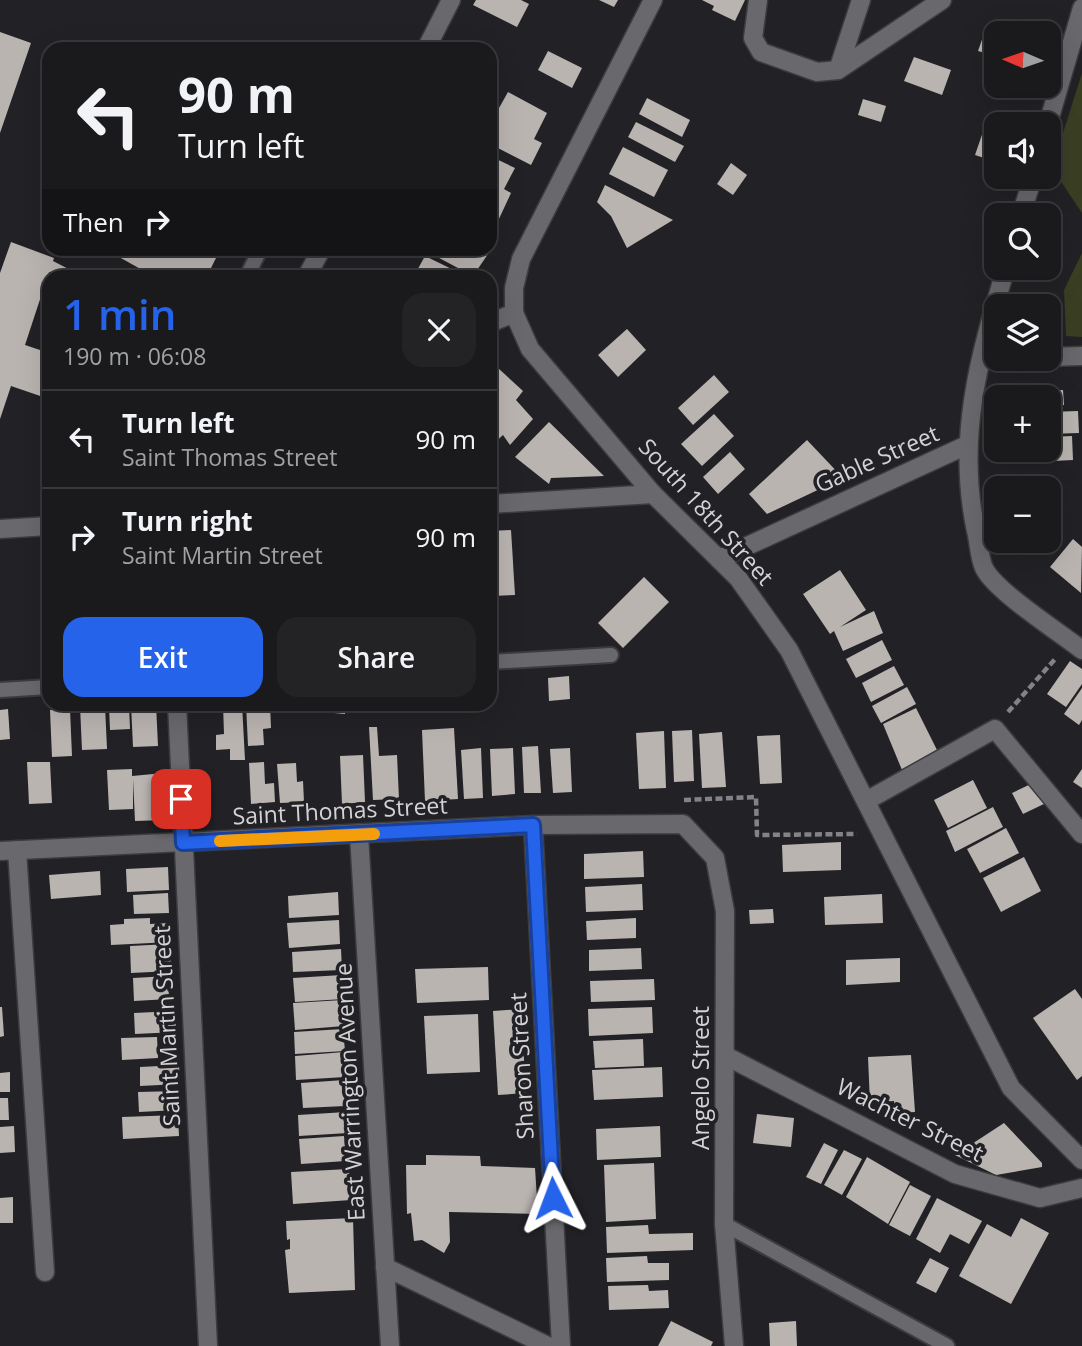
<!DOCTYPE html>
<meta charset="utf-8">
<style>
body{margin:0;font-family:"Open Sans",sans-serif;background:#232325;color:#f1f3f6;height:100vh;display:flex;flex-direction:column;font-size:26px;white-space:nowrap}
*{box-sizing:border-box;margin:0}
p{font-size:23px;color:#9fa1a3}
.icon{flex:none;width:38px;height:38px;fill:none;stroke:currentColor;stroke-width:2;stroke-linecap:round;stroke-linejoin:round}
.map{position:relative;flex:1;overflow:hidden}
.details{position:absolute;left:42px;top:270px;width:455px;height:441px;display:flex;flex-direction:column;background:#1a1a1c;border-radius:21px;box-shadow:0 7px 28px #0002,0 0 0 2px #38383b}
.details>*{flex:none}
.hud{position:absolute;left:42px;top:42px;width:455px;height:214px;border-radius:21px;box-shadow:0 7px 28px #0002,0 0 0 2px #38383b;background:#1a1a1c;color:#f1f3f6;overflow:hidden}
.needle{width:46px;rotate:272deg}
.tools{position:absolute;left:984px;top:21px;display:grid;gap:14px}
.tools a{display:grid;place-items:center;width:77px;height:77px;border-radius:14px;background:#1a1a1c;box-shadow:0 7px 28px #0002,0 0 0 2px #38383b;font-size:35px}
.pin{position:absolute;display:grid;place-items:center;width:60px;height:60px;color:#fff;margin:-30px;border-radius:14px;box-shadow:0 4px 10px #0006}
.me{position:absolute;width:77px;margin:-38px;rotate:357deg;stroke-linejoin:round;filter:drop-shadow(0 0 5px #0008)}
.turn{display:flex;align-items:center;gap:24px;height:147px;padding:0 21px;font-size:32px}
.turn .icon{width:91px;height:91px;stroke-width:2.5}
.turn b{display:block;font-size:49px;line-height:60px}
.then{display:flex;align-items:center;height:66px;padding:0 21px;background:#0003;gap:14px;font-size:26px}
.round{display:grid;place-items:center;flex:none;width:74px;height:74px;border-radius:21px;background:#232325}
.headline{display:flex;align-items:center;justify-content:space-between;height:119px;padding:0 21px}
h1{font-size:42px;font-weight:600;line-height:52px;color:#2563eb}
.button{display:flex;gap:14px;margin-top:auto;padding:14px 21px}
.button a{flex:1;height:80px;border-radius:21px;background:#2563eb;color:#fff;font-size:28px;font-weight:600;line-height:80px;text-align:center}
.button a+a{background:#232325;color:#f1f3f6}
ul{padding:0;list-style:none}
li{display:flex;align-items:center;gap:21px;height:98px;padding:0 21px;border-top:2px solid #38383b}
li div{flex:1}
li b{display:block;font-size:26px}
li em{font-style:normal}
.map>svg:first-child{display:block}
.green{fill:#3a3f24}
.building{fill:#bab4b1}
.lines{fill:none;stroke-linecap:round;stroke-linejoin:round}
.lane-casing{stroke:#3c3c3f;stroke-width:18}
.street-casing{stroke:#3c3c3f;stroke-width:21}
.secondary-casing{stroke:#3c3c3f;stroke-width:21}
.path{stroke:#838387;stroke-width:4.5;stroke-dasharray:7 3.5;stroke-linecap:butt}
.lane{stroke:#68686d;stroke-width:14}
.street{stroke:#68686d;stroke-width:18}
.secondary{stroke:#68686d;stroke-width:18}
.route-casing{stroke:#184099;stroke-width:18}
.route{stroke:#2563eb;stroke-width:12}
.slow{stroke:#f59e0b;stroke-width:12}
.labels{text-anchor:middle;stroke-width:7;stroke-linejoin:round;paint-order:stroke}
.street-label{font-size:23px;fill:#d3d3d6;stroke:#222226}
</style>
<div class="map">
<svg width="1082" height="1346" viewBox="0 0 1082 1346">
<rect width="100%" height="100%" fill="#222226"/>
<g class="green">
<path d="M1082 73V213L1052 168Z"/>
<path d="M1082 253V337L1066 336 1064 290Z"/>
</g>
<g class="building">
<path d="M476 0H521L529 4 517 27 473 5Z"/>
<path d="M599 0H618L614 7Z"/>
<path d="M702 0H745L735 21 712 10 714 6Z"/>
<path d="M985 31 996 34V56L978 51Z"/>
<path d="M0 32 31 43 0 133Z"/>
<path d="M548 51 582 68 572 88 538 70Z"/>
<path d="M914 57 951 70 942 95 904 81Z"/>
<path d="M1003 86H1045L1040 99Z"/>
<path d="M508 92 547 113 534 139 542 143 531 165 490 144V135L497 121 490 117V103L499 108Z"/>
<path d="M647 98 690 120 682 137 639 114Z"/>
<path d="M863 99 886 106 881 122 858 115Z"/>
<path d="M1011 116 1032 124H1008Z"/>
<path d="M636 122 684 146 675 162 628 137Z"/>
<path d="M985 126 996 130V162L975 155Z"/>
<path d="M623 147 668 170 654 197 609 174Z"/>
<path d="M490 156 515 168 504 189 511 193 490 238Z"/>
<path d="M731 163 747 175 733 195 717 184Z"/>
<path d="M605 185 673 220 627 248 611 216 597 202Z"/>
<path d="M11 242 54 258 53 261 82 276H57L49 272 25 345 49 353V399L11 386 0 419V273Z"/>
<path d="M123 248H221L207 276H153L119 257Z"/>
<path d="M427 248H479L488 254 473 276 426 251Z"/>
<path d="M425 256 466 276H414Z"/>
<path d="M1048 309H1056L1057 333H1048Z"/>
<path d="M627 329 646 350 618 377 598 355Z"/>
<path d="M498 368 523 391 516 400 533 419 510 445 503 435 490 447V379Z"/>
<path d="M714 375 729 392 693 425 678 408Z"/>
<path d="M1063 390 1064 405 1048 406V397H1009V392Z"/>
<path d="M1078 411 1079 433 1048 434V412Z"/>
<path d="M714 414 734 436 702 466 681 444Z"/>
<path d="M549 422 604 476 551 478 549 484 515 457Z"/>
<path d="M1072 436 1073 460 1013 463 1012 450H1048V437Z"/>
<path d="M807 440 843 478 767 514 749 494Z"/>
<path d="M730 452 745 469 718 494 703 477Z"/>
<path d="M511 530 515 595 490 596V531Z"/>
<path d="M1073 539 1082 547 1081 593 1050 567Z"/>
<path d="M840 570 866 610 840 627 874 611 883 633 843 651 834 631 830 634 803 594Z"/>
<path d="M644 577 669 602 623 648 598 623Z"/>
<path d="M882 640 892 660 856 678 846 659Z"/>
<path d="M1070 661 1082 669V684L1066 707 1047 694Z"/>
<path d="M894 666 904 685 871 702 862 683Z"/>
<path d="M569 676 570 699 549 701 548 678Z"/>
<path d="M907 687 916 704 881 723 872 706Z"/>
<path d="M1082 688V720L1079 725 1064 714Z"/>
<path d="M131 704H156L158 746 133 747Z"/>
<path d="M223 704H242L245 760H230V749L216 750V735L224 734Z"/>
<path d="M246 704H270L271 728 263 729 264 745 248 746Z"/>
<path d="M334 704H346L345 714 334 713Z"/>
<path d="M363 704H402V710L363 711Z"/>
<path d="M80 706H105L107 749 82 750Z"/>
<path d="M129 706 130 729 110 730 109 707Z"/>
<path d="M916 708 938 752 902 770 883 724Z"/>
<path d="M8 709 10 739 0 740V710Z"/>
<path d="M70 709 72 756 52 757 50 710Z"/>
<path d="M369 727H377L379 756 397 755 399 799 373 800Z"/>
<path d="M454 728 458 799 425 801 422 730Z"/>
<path d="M692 730 694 781 674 782 672 731Z"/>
<path d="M664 731 666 788 639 789 636 733Z"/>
<path d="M722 732 726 787 702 788 699 734Z"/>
<path d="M780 735 782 783 760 784 757 736Z"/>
<path d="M538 746 541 793H524L522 747Z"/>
<path d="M481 748 483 798 464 799 461 750Z"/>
<path d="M513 748 515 794 492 796 490 749Z"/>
<path d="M570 748 572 792 553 793 550 749Z"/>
<path d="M363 755 365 802 342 804 340 756Z"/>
<path d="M27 762H50L52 803 29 804Z"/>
<path d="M264 762 265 784 274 783 275 802 251 804 249 763Z"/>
<path d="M296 763 297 782 303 781 304 802 280 803 277 764Z"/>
<path d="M132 769V776L164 773 165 820 135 821 133 779V809L109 810 107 770Z"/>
<path d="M1082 769V788L1073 782Z"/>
<path d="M973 780 987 808 948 828 934 800Z"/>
<path d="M1035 782 1046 803 1023 814 1012 793Z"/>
<path d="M993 807 1003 827 955 852 946 831Z"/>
<path d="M1006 828 1019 853 980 873 967 849Z"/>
<path d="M841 842V870L783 872 782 845Z"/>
<path d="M643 851 644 877 584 879V854Z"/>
<path d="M1024 857 1041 891 1001 912 983 878Z"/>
<path d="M168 867 169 890 127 892 126 869Z"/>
<path d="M100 871 101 895 51 899 49 875Z"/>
<path d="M642 884 643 910 586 912 585 887Z"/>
<path d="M338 892 339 915 289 918 288 896Z"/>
<path d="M168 893 169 913 134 914 133 895Z"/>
<path d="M882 894 883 923 825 925 824 897Z"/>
<path d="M773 909 774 923 750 924 749 910Z"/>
<path d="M150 918V924L169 923 170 942 111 945 110 925 124 924V919Z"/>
<path d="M636 918V938L587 940 586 921Z"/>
<path d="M339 920 340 944 289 948 287 923Z"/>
<path d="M170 944 171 971 131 973 130 946Z"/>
<path d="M641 948 642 969 589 971V950Z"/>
<path d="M341 949 342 970 293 972 292 952Z"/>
<path d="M900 958V982L846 985V960Z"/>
<path d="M488 967 489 1000 417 1003 415 969Z"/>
<path d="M342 975 344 999 295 1002 293 978Z"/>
<path d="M168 976 169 999 134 1001 133 978Z"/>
<path d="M654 979 655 1000 591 1002 590 981Z"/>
<path d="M1075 989 1082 999V1076L1077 1080 1033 1018Z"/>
<path d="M343 1000 344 1026 295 1030 293 1003Z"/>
<path d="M0 1007H2L4 1036 0 1037Z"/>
<path d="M652 1007 653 1033 589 1036 588 1009Z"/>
<path d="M521 1009 526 1093 498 1095 493 1011Z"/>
<path d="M175 1011 176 1032 135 1034 134 1013Z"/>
<path d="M478 1014 480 1072 427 1074 424 1016Z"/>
<path d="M343 1029 345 1051 295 1054 294 1032Z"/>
<path d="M157 1037 158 1058 122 1060 121 1038Z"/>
<path d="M643 1039 644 1066 595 1068 593 1041Z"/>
<path d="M344 1052 345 1077 296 1080 295 1056Z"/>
<path d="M911 1055 915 1112 895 1113 894 1101 870 1103 868 1057Z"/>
<path d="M179 1065 180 1084 140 1086V1067Z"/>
<path d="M662 1067 663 1097 594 1100 592 1070Z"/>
<path d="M10 1072V1092H0V1073Z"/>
<path d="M344 1080 345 1106 303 1108 301 1083Z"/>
<path d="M178 1091V1110L139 1112 138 1092Z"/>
<path d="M0 1098H8L9 1120H0Z"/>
<path d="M346 1112 348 1133 299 1136 298 1115Z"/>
<path d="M757 1114 794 1118 791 1147 753 1143Z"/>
<path d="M178 1115 179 1136 123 1139 122 1117Z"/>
<path d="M1004 1123 1042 1163V1167L996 1175 955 1155Z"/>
<path d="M14 1126 15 1152 0 1153V1127Z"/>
<path d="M660 1126 661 1157 597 1160 596 1129Z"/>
<path d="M344 1136 346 1161 301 1164 299 1139Z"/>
<path d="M824 1143 838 1150 821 1184 806 1177Z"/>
<path d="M844 1150 862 1159 842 1195 824 1185Z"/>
<path d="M426 1155 480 1156 481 1166 535 1168 538 1214 449 1212 450 1242 444 1253 422 1240 414 1241 411 1213 407 1214 406 1165H426Z"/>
<path d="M867 1157 910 1182 888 1224 846 1197Z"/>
<path d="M654 1163 656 1219 606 1222 604 1165Z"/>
<path d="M349 1169 351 1200 293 1204 291 1172Z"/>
<path d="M910 1185 931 1196 910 1236 889 1225Z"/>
<path d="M13 1197V1223H0V1198Z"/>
<path d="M937 1198 982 1221 969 1244 950 1234 940 1253 916 1239Z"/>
<path d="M353 1218 355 1290 289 1293 285 1250 290 1249V1239L287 1240 286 1221Z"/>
<path d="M1021 1218 1049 1233 1011 1304 959 1276 987 1224 1011 1237Z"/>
<path d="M648 1225 649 1234 693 1233V1250L607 1253 606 1227Z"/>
<path d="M647 1256 648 1263H669V1280L607 1282 606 1258Z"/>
<path d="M930 1258 949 1268 936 1293 916 1283Z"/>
<path d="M648 1285 649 1291 668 1290 669 1308 609 1310 608 1286Z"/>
<path d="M671 1321 713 1342 711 1346H658Z"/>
<path d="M796 1321 797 1346H770L769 1323Z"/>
</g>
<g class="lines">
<g class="lane-casing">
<g id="lane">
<path d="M247 276 261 248"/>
<path d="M490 662 611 655"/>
<path d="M0 690 49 687"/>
<path d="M724 1224 947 1346"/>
</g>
</g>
<g class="street-casing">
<g id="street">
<path d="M758 0 753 38 761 52 817 72 838 70 942 0"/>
<path d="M426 49 451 0"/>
<path d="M838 70 861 0"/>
<path d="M1048 124 1082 8"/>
<path d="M1021 215 1033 177"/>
<path d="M1006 268C979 357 956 438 976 531 979 542 979 557 984 568 995 591 1059 632 1082 650"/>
<path d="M307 276 322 248"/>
<path d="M490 323 514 313"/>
<path d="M1048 357 1082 356"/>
<path d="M490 504 653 494"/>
<path d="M0 529 49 526"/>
<path d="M719 559 967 445"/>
<path d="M177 704 208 1346"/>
<path d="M866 801 995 729 1082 834"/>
<path d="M533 825 561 1346"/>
<path d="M359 835 390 1346"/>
<path d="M17 850 45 1272"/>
<path d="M0 851 533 825 683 824 715 858 725 911 724 1224 734 1346"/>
<path d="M726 1056 955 1174 1040 1198 1082 1188"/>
<path d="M385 1267 548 1346"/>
</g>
</g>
<g class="secondary-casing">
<path id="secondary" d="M653 0 521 259 514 288V313L530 349 653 494 738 578 789 650 1011 1088 1082 1160"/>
</g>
<g class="path">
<path d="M1008 712 1056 658"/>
<path d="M684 800 756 797 757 835 857 834"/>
</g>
<use href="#lane" class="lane"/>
<use href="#street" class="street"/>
<use href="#secondary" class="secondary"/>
</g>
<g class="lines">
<g class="route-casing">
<path id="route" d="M181 799 183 843 533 825 553 1198"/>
</g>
<use href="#route" class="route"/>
<path class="slow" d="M220 841 374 834"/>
</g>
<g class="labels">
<g class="street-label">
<text transform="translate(877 459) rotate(-24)" y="8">Gable Street</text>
<text transform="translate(706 512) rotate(48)" y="8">South 18th Street</text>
<text transform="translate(340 811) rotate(-3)" y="8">Saint Thomas Street</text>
<text transform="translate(167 1026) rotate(-93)" y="8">Saint Martin Street</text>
<text transform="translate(522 1066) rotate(-93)" y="8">Sharon Street</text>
<text transform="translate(701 1078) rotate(-90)" y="8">Angelo Street</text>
<text transform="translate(350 1092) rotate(-93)" y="8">East Warrington Avenue</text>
<text transform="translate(910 1120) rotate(26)" y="8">Wachter Street</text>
</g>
</g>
</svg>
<div class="tools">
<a><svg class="needle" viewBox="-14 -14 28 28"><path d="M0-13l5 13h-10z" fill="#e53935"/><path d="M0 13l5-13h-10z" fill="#9fa1a3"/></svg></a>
<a><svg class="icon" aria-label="sound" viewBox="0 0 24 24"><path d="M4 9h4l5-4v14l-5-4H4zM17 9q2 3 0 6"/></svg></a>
<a><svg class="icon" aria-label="search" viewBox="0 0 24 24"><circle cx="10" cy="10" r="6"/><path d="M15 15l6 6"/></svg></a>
<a><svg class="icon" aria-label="layers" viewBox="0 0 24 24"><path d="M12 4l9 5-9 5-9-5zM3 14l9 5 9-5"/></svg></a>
<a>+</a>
<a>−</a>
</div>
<div class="pin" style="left:181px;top:799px;background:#d93025"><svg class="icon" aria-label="arrive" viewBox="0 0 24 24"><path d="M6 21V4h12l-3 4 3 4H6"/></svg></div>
<svg class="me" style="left:553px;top:1198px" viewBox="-20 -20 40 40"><path d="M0-17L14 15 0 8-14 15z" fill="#2563eb" stroke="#fff" stroke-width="4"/></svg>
<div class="hud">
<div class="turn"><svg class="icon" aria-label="left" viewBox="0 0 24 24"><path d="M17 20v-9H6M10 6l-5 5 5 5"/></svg><div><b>90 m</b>Turn left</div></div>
<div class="then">Then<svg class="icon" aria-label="right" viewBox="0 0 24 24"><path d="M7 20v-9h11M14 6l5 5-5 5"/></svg></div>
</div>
<section class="details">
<div class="headline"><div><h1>1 min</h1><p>190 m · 06:08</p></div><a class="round"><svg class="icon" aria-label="close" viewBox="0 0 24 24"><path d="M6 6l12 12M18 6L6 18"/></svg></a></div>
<ul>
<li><svg class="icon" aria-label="left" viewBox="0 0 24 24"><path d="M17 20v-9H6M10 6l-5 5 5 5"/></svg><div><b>Turn left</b><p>Saint Thomas Street</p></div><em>90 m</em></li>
<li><svg class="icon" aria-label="right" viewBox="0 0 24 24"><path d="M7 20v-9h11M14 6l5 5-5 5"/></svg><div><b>Turn right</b><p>Saint Martin Street</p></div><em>90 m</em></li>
</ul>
<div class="button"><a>Exit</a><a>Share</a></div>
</section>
</div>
